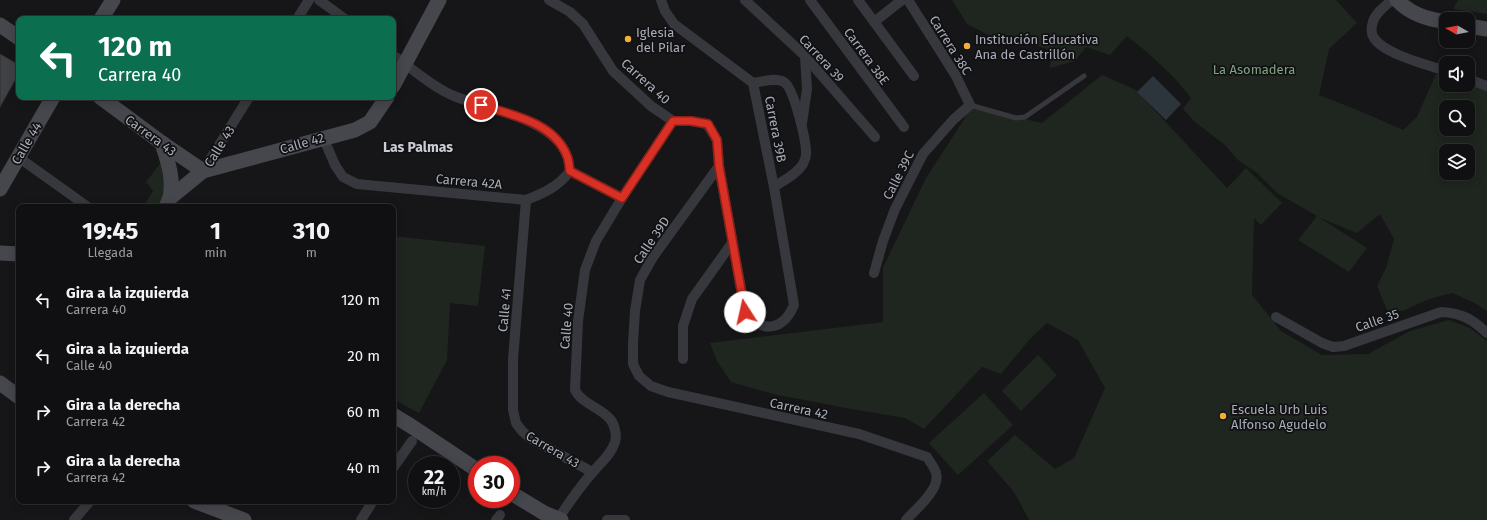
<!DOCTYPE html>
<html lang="es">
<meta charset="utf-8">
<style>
body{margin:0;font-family:"Fira Sans",sans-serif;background:#1e1e20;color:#f1f3f6;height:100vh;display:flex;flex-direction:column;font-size:15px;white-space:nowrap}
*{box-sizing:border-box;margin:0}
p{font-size:13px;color:#9c9d9f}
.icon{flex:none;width:22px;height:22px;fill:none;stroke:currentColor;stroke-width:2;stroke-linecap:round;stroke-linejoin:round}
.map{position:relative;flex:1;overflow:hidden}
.side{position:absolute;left:16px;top:204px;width:380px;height:300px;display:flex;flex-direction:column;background:#101012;border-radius:8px;box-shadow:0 2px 10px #0003,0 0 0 1px #303032}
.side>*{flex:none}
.guide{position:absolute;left:16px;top:16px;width:380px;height:84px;border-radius:8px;box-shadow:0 2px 10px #0003,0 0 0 1px #303032;background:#0b6e4f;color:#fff;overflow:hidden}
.needle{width:26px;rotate:279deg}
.tools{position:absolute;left:1439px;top:12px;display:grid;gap:8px}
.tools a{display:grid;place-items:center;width:36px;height:36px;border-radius:8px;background:#101012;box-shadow:0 2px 10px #0003,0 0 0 1px #303032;font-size:20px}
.speed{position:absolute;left:408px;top:456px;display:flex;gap:8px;font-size:20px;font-weight:700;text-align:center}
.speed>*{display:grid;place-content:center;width:52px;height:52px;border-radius:50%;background:#101012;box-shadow:0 2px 10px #0003,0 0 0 1px #303032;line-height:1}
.speed small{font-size:10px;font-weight:400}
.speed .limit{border:6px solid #d22;background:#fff;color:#111}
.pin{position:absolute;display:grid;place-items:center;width:34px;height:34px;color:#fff;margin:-17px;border:2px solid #fff;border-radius:50%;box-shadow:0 1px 4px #0007}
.me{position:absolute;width:44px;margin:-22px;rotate:350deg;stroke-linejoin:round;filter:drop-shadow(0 0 3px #0008)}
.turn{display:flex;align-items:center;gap:14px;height:84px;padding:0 16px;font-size:18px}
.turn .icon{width:52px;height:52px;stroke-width:2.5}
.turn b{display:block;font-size:28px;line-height:34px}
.eta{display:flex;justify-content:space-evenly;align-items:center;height:68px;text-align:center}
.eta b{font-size:24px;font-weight:700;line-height:28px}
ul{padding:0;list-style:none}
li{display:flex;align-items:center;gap:12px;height:56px;padding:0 16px}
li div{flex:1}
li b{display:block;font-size:15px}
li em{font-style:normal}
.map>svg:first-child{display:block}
.green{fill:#1e261f;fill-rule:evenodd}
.water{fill:#2c353c}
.building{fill:#404145;stroke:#303034}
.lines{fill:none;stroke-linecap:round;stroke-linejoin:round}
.lane{stroke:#37383d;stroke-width:5}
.street{stroke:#37383d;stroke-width:10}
.secondary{stroke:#45474d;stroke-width:15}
.route-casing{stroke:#8d1f18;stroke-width:10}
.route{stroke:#d93025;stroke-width:7}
.poi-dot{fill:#f2b134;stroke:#111113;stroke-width:1.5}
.labels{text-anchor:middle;stroke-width:3.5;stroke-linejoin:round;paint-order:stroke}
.poi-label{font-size:13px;fill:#a8adb8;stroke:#111113;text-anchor:start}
.street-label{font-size:13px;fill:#a8adb8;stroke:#111113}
.park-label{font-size:13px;fill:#7fa381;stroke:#111113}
.neighbourhood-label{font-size:14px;font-weight:bold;fill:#c9ccd4;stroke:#111113}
</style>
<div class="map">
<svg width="1487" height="520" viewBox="0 0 1487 520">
<rect width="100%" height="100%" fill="#161618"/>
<g class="green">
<path d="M952 0H1336L1357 23 1329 49 1319 95 1360 111 1403 130 1417 117 1436 74 1446 76V85H1468V83L1487 91V311L1475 303 1452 293 1429 299 1403 311 1387 310 1377 286 1386 268 1394 239 1380 214 1357 233 1320 218 1367 248 1349 272 1298 240 1317 216 1277 193 1257 173 1238 160 1225 145 1195 122 1183 109 1191 98C1173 74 1151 55 1127 36L1110 55 1086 47 1075 61 1050 68 1051 50 1012 39 1009 45 967 24ZM1446 107H1468V129H1446ZM1446 151H1468V173H1446Z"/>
<path d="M1458 0H1487V14L1453 9Z"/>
<path d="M1102 75 1136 90 1227 188 1246 168 1282 203 1261 225 1254 218 1252 295 1281 331 1322 355 1368 354 1410 331 1449 320 1470 328 1487 341V520H1029L1014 492 987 461 1015 435 1055 469 1074 458 1105 388 1078 340 1047 323 1030 339 1001 374 982 367 924 429 905 418 851 409 773 394 731 382 717 361 710 343 883 322V268L926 178 972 107 1042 123Z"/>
<path d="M163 160C164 174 168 196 157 207H148L145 204 153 191 146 182Z"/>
<path d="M393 236 485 246 478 306 450 303 447 360 419 413 393 399Z"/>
<path d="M1038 355 1057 375 1021 411 1002 391Z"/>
<path d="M984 393 1013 425 958 475 929 443Z"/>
</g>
<path class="water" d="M1153 76 1181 104 1166 120 1137 92Z"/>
<path class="building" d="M0 54 19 65V73L0 107Z"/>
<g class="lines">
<path class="lane" d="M970 105 1016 118 1025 117 1084 76"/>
<g class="street">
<path d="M319 0 345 19"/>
<path d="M549 0 570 12 583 24 613 71 651 106 673 121H691L707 124 717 140 719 166 745 311C761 334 783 331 794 305L774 187 753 83 674 24 665 11 661 0"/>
<path d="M745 0 803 54 875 137"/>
<path d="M810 0 904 127"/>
<path d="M858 0 914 76"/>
<path d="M1392 0C1384 7 1373 15 1372 26 1371 30 1372 35 1374 38 1384 54 1428 65 1446 71"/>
<path d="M297 19 309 0"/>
<path d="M874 22 902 0"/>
<path d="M393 55C411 68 434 88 454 96 488 110 553 118 567 156 569 161 569 166 570 171"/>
<path d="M1468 79 1487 86"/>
<path d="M753 83C762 82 775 77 784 82 794 88 807 143 806 155 806 158 804 161 803 164 797 174 784 180 774 187"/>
<path d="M802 123 807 89 805 57"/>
<path d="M323 137 335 165 343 177 357 184 526 200C544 193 558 187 570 171"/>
<path d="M18 157 88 207"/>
<path d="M719 166 653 257 640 280 635 311 633 343V364L639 376 651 386 668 392 859 434 927 457C930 462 935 468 936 473 941 489 915 510 906 520"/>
<path d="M203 171 249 97"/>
<path d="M570 171 622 198"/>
<path d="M526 200 513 359V410L516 423 522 431 530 438 592 472"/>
<path d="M874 273 883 241 895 209 923 154 953 120 970 105 956 76 908 0"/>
<path d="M1276 317 1322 343 1333 347 1344 346 1441 312C1462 313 1472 319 1487 333"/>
<path d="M683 359V326L692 299 732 243"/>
<path d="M393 468 412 441"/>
<path d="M558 519C569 503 580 486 593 472 601 462 611 455 615 442 617 435 615 425 610 419 600 407 582 404 575 390L578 321 585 270 596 241 622 198 673 121"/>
<path d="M74 520 90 501"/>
<path d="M361 520 373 501"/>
<path d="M496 520 500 515"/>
<path d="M607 520H625"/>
</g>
<g class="secondary">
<path d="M1397 0C1410 14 1427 19 1446 22"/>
<path d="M101 19 113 0"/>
<path d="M0 25 19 38"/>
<path d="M1468 26 1487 29"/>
<path d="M393 86 439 0"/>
<path d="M100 97 162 143 203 171"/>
<path d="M162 143C168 162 174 178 170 198"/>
<path d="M0 189 53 97"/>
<path d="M166 207 170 198 203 171 355 130 370 122 387 97"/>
<path d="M0 253 19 254"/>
<path d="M0 383 19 397"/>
<path d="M393 415 411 426 477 470"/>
<path d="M511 493 544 513 561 520"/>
<path d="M194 501 244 520"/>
</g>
</g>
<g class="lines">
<g class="route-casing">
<path id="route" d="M481 105C511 115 554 122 567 156 569 160 569 166 570 171L622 198 673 121H691L708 124 717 140 719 166 745 312"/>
</g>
<use href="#route" class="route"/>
</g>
<g class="poi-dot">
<circle cx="628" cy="39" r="4"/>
<circle cx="967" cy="46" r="4"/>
<circle cx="1223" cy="416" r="4"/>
</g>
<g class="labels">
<g class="poi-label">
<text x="636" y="37">Iglesia<tspan x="636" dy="15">del Pilar</tspan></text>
<text x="975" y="44">Institución Educativa<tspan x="975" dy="15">Ana de Castrillón</tspan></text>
<text x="1231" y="414">Escuela Urb Luis<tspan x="1231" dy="15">Alfonso Agudelo</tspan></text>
</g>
<g class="street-label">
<text transform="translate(951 45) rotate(58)" y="5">Carrera 38C</text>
<text transform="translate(867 56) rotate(54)" y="5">Carrera 38E</text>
<text transform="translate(822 58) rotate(47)" y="5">Carrera 39</text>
<text transform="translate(646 81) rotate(42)" y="5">Carrera 40</text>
<text transform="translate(776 129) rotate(79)" y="5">Carrera 39B</text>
<text transform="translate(151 135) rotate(36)" y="5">Carrera 43</text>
<text transform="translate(26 143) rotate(-60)" y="5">Calle 44</text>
<text transform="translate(302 143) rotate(-16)" y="5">Calle 42</text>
<text transform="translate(219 146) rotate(-58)" y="5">Calle 43</text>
<text transform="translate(898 175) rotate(-63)" y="5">Calle 39C</text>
<text transform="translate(469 181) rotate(5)" y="5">Carrera 42A</text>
<text transform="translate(651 240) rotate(-56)" y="5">Calle 39D</text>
<text transform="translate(504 310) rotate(-85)" y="5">Calle 41</text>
<text transform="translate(1377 320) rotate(-19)" y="5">Calle 35</text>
<text transform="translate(566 326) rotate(-85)" y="5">Calle 40</text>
<text transform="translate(799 408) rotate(12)" y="5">Carrera 42</text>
<text transform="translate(553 449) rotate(30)" y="5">Carrera 43</text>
</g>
<g class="park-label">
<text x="1254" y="74">La Asomadera</text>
</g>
<g class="neighbourhood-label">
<text x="418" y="152">Las Palmas</text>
</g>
</g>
</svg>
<div class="tools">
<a><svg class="needle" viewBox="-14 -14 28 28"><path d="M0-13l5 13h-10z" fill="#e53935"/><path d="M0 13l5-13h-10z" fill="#9c9d9f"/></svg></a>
<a><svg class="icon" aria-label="sound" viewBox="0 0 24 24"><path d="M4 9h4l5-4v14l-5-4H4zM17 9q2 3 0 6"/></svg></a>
<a><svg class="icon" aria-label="search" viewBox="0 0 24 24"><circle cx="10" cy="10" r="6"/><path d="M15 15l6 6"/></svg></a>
<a><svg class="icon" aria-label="layers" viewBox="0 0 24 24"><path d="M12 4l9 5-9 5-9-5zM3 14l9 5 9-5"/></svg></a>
</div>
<div class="speed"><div>22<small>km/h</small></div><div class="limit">30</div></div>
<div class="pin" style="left:481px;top:105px;background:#d93025"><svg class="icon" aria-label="arrive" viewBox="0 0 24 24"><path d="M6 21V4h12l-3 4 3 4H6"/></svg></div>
<svg class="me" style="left:745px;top:312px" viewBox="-20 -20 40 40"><circle r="19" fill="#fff"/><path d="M0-13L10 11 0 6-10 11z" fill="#d93025"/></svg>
<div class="guide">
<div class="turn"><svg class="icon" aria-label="left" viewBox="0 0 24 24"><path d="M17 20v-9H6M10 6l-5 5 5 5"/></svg><div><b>120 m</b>Carrera 40</div></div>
</div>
<section class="side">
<div class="eta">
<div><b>19:45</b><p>Llegada</p></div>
<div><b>1</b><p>min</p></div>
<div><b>310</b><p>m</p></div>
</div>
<ul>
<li><svg class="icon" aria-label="left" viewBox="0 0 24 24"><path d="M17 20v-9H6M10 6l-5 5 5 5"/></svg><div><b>Gira a la izquierda</b><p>Carrera 40</p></div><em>120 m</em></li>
<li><svg class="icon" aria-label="left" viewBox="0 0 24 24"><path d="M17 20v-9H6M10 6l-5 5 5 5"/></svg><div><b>Gira a la izquierda</b><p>Calle 40</p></div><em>20 m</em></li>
<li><svg class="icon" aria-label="right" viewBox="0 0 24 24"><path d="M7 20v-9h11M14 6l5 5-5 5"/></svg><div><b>Gira a la derecha</b><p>Carrera 42</p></div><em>60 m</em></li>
<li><svg class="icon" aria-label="right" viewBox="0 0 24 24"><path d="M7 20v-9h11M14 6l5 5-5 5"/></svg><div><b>Gira a la derecha</b><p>Carrera 42</p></div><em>40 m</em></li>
</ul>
</section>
</div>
